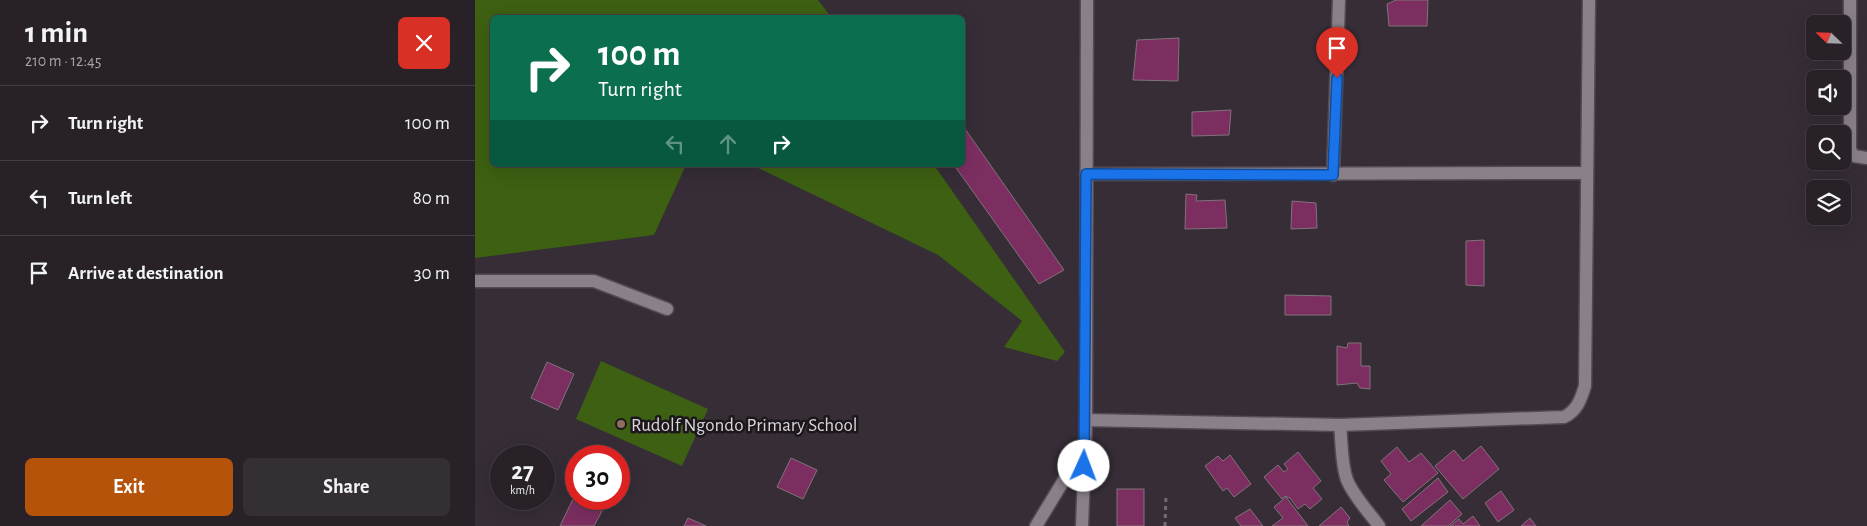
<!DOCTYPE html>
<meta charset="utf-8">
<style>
body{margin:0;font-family:"Alegreya Sans",sans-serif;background:#342f34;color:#f1f3f6;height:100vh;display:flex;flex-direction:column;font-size:19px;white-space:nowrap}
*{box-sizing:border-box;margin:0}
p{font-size:16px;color:#a5a4a8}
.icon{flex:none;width:28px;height:28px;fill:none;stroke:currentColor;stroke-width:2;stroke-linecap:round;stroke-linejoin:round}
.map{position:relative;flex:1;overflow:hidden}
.details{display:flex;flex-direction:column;background:#282228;width:475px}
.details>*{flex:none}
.hud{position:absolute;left:15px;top:15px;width:475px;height:152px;border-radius:8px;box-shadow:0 5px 20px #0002,0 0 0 1px #443f45;background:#0b6e4f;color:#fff;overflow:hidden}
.needle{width:32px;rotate:293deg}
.tools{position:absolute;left:1331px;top:15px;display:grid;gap:10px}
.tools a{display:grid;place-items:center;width:45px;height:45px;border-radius:8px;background:#282228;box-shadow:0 5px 20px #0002,0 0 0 1px #443f45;font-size:25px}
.speed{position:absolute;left:15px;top:445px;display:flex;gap:10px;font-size:25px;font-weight:700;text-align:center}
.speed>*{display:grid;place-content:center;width:65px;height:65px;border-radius:50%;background:#282228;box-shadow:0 5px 20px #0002,0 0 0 1px #443f45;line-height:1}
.speed small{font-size:12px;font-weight:400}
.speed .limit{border:8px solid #d22;background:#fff;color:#111}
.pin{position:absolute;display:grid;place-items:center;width:42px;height:42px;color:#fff;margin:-51px -21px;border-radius:50% 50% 50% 0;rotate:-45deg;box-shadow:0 0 5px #0007}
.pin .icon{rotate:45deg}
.me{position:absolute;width:55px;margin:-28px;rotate:2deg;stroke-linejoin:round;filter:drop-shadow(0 0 4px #0008)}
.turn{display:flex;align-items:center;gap:18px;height:105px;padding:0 25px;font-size:22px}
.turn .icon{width:65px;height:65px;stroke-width:2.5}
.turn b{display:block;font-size:35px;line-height:42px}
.lanes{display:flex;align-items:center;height:48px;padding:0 25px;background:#0003;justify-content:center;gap:25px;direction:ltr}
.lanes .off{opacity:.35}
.round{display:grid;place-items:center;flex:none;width:52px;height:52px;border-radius:8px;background:#342f34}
.overview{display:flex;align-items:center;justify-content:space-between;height:85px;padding:0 25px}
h1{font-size:30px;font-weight:700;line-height:38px}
.button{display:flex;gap:10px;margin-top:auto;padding:10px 25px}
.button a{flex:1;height:58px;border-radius:8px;background:#b45309;color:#fff;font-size:20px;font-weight:700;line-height:58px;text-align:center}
.button a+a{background:#342f34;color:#f1f3f6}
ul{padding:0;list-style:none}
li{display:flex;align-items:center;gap:15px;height:75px;padding:0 25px;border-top:1px solid #443f45}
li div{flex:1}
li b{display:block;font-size:19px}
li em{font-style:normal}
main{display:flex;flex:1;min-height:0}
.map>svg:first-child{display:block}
.green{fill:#3d6012}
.building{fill:#7c2e61;stroke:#80737a}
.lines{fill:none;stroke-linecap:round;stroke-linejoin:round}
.minor-casing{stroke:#524b53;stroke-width:15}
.path{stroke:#746c74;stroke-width:3;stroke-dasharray:4 4;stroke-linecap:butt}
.minor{stroke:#8a808a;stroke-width:12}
.route-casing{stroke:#114b97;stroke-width:12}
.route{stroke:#1a73e8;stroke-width:9}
.education-dot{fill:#8d6e63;stroke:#1b171b;stroke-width:2}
.labels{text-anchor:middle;stroke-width:5;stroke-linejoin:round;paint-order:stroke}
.poi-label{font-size:19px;fill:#dad4da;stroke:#1b171b;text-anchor:start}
</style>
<main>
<section class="details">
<div class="overview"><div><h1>1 min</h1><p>210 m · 12:45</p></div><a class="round" style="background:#d93025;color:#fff"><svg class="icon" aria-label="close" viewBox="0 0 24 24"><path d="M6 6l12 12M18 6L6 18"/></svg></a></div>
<ul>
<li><svg class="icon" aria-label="right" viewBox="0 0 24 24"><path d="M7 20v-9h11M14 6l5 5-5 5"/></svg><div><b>Turn right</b></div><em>100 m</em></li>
<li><svg class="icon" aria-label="left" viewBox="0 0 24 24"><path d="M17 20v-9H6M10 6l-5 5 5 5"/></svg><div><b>Turn left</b></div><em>80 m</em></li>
<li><svg class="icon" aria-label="arrive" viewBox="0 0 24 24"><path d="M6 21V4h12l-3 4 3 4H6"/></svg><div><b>Arrive at destination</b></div><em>30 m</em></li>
</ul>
<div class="button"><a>Exit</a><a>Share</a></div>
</section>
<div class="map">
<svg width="1392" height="526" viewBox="0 0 1392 526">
<rect width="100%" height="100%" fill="#362d36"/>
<g class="green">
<path d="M0 0H343L356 17 18 18V165H228L210 167 179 235 0 258Z"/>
<path d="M277 165H459L590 352 582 361 529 347 547 321 463 255Z"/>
<path d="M126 361 233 409 207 466 101 419Z"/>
</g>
<g class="building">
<path d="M921 0H953L952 26H914L912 4Z"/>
<path d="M704 38 703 81 658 80 662 40Z"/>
<path d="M756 110 754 135 717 136V112Z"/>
<path d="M488 126 589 270 564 284 479 165H488Z"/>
<path d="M711 194 722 195 721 201 750 200 752 228 710 229Z"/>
<path d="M817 201 841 203 842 228 816 229Z"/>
<path d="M1009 240V286L991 285V241Z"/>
<path d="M810 295 856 296V315H810Z"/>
<path d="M873 343H886V366H895V389L885 388 882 383 862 385V346L872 348Z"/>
<path d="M72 362 99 374 83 410 56 398Z"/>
<path d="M1006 446 1024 469 988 499 960 466 979 450 988 461Z"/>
<path d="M922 447 934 462 946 453 963 473 928 502 909 480 916 474 906 461Z"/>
<path d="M823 452 846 481 838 488 847 499 835 509 830 504 823 509 815 498 810 496 807 499 789 477 803 465 809 472 813 469 809 464Z"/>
<path d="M755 455 776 484 759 497 752 488 748 491 730 466 743 456 748 461Z"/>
<path d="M316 458 342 470 328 499 302 487Z"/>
<path d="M963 478 973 492 936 521 927 509Z"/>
<rect x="642" y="489" width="27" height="37"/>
<path d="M1026 491 1039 510 1023 522 1010 503Z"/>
<path d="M99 497 127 511 119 526H85Z"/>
<path d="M811 497 833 526H797L808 518 799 507Z"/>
<path d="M975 500 987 514 973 526H946Z"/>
<path d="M866 507 875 518 872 522 874 526H844Z"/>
<path d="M775 509 788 526H766L760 518Z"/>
<path d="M998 516 1005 526H975L984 519 988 524Z"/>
<path d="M213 518 231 526H209Z"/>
<path d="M1055 518 1061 526H1046Z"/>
</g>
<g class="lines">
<g class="minor-casing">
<g id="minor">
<path d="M1375 0V150L1379 156 1392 158"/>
<path d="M611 174 1111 173"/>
<path d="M858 175 864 0"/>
<path d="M0 281H119L192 309"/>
<path d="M611 420 865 425 1089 417C1102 411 1106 399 1110 386L1114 0"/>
<path d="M865 425C867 443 866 463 872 480 879 497 894 512 904 526"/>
<path d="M561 526 609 447"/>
<path d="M607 526 611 420 612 0"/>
</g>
</g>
<path class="path" d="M690 526 691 495"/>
<use href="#minor" class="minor"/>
</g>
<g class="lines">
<g class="route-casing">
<path id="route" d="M609 466 611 174 858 175 862 78"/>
</g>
<use href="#route" class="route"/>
</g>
<circle class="education-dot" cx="146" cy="424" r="5"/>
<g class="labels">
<g class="poi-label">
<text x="156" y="431">Rudolf Ngondo Primary School</text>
</g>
</g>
</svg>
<div class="tools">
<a><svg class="needle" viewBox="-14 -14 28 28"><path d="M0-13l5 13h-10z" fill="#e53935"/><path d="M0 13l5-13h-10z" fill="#a5a4a8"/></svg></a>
<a><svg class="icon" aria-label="sound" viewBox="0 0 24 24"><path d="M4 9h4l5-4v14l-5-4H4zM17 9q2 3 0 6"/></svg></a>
<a><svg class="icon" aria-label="search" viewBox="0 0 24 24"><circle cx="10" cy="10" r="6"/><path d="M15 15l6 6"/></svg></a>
<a><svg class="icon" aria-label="layers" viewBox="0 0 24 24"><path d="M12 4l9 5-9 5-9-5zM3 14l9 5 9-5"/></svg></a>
</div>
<div class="speed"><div>27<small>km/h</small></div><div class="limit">30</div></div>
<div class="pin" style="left:862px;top:78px;background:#d93025"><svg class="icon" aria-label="arrive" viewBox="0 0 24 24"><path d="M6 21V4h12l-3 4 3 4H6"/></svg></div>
<svg class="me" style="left:609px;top:466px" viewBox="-20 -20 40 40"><circle r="19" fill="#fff"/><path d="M0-13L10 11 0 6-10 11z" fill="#1a73e8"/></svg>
<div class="hud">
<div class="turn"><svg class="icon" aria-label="right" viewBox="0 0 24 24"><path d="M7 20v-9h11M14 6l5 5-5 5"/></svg><div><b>100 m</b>Turn right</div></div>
<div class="lanes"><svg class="icon off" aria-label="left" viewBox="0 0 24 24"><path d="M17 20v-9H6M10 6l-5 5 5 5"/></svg><svg class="icon off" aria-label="ahead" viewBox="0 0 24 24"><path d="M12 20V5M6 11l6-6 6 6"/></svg><svg class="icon" aria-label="right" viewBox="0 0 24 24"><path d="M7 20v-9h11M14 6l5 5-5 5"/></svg></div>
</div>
</div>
</main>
